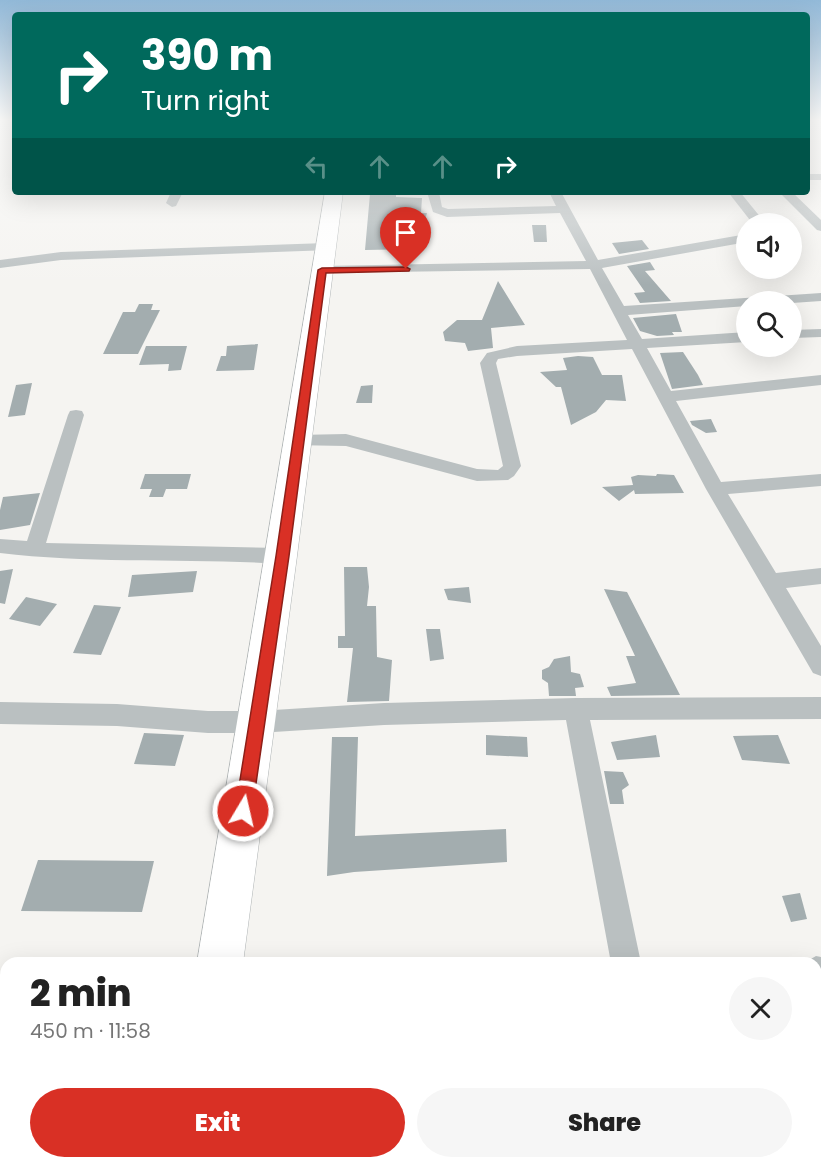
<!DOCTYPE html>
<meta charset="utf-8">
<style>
body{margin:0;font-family:Poppins,sans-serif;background:#f6f6f6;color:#222;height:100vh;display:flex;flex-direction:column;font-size:22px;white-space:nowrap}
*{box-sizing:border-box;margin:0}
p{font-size:20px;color:#767676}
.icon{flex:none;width:33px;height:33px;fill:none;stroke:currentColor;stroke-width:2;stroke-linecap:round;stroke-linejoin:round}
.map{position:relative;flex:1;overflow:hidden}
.panel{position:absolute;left:0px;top:957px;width:822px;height:212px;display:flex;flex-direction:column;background:#fff;border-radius:18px 18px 0 0;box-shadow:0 6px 24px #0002}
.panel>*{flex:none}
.top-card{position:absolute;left:12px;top:12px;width:798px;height:183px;border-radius:6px;box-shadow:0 6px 24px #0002;background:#00695c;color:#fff;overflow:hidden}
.tools{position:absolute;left:736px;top:213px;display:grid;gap:12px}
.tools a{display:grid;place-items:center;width:66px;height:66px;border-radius:50%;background:#fff;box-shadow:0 6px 24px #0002;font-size:30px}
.pin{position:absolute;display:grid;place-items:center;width:51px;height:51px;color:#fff;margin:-62px -26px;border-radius:50% 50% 50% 0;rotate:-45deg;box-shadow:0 0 6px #0007}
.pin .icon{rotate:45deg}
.me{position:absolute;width:66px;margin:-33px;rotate:9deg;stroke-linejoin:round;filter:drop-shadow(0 0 4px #0008)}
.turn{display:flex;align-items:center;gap:21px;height:126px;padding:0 30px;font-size:27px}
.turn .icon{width:78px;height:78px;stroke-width:2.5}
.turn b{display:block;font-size:42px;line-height:51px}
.lanes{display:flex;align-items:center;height:57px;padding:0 30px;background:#0003;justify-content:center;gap:30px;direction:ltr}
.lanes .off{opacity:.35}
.round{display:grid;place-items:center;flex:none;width:63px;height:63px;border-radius:32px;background:#f6f6f6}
.headline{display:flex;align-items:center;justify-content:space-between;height:102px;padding:0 30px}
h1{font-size:36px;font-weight:800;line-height:45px}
.cta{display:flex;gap:12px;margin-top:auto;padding:12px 30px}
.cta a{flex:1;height:69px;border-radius:36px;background:#d93025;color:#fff;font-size:24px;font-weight:800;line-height:69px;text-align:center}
.cta a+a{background:#f6f6f6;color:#222}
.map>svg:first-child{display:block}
.building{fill:#a3adaf}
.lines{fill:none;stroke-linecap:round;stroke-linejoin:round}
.highway-casing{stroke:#aeb3b4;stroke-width:1}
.minor{fill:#bac0c1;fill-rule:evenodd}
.highway{fill:#fff;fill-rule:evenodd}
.route{fill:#d93025;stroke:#8d1f18;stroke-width:1.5}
</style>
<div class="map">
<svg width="821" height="1168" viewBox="0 0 821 1168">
<rect width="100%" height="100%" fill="#f5f4f1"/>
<g class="building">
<path d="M384 192H396V197L422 198 421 213H427L417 249 365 250 370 194 384 195Z"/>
<path d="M532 225H546L547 242H534Z"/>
<path d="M642 240 649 249 619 254 612 243Z"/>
<path d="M650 262 655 270 645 271 671 301 640 303 634 293 645 292 627 266Z"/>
<path d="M498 281 525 325 491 328 493 348 468 351 465 343 445 341 443 332 457 320H482Z"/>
<path d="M139 304H153L151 310H160L138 354H103L123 312H135Z"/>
<path d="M676 314 682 332H672L674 335 657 336 640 331 633 318Z"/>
<path d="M258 344 254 370 216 371 221 356H226L227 346Z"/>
<path d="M146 346H187L181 370 168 371 169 364 139 365Z"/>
<path d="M683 352 698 375 703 385 672 389 660 353Z"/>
<path d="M578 356 593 357 602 375H622L626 401 606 400 596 412 571 425 561 387H556L540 372 567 370 563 358Z"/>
<path d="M32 383 25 415 8 417 16 385Z"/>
<path d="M373 385 372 403H356L361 386Z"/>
<path d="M711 419 717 432 706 433 692 425 690 421Z"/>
<path d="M145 474H191L187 489H166L163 497H149L152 489H140Z"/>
<path d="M657 474 674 475 684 493 635 494 634 490 619 501 602 487 633 485 631 477 638 475 656 476Z"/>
<path d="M40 493 30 525 0 530V510L3 497Z"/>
<path d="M344 567H367L369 587 367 606H376L377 657 392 660 389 701 347 702 353 648H338V636H345Z"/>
<path d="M13 569 5 604 0 603V571Z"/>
<path d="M197 571 193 592 128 597 132 575Z"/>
<path d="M469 587 471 603 448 600 444 589Z"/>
<path d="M604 589 627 592 680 695 611 696 607 687 636 683 626 656H635Z"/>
<path d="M26 597 57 604 40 626 9 619Z"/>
<path d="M94 605 121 607 101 655 73 653Z"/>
<path d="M426 629H440L444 659 430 661Z"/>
<path d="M570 656 571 672 580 674 584 687 575 688 576 696H549L548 683 542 679V670L549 667 554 659Z"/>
<path d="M144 733 184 735 175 766 134 764Z"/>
<path d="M486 735 527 737 528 757 486 755Z"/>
<path d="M656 735 660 757 617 760 611 742Z"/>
<path d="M778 735 790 764 742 760 733 736Z"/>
<path d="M332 737H358L355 836 506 829 507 862 354 872 327 876Z"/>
<path d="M604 771 623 772 629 785 622 790 624 804H610Z"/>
<path d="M38 860 154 861 142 912 21 911Z"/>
<path d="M800 893 807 919 791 922 782 896Z"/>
</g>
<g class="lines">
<g class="highway-casing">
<g id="highway">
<path d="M325 192H343L297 556 243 963H197Z"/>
<path d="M163 1162H215L214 1168H162Z"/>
</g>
</g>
<g class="minor">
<rect x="807" y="174" width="14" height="6"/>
<path d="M171 192H183L176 206 172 207 166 203Z"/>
<path d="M427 192H439L442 207 448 209 556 206 549 192H561L598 260 747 234V242L602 268 624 306 821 293V301L792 303 747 302V306L628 315 642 339 747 332V342L647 348 671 391 821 375V385L676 401 721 482 821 474V486L728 494 776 573 821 568V584L786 588 821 646V676L813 673 706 489 632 349 517 356 498 359 496 363 521 466 514 476 508 480 477 481 346 446 291 445 288 441 291 437 297 435 346 434 477 469 498 470 503 466 480 363 487 353 517 346 627 340 590 269 317 273 315 270 322 266 586 261 560 213 447 217 433 212Z"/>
<path d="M728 192H740L766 224H753Z"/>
<path d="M779 192H792L821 220V231L817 230Z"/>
<path d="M326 243 332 247 331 250 61 260 0 268V260L61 252Z"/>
<path d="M821 329V337L792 338V330Z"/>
<path d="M76 410 82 411 84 415 46 543 282 548 289 551 292 556 289 561 282 564C188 558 93 564 0 553V539L27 541 68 415 70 411Z"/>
<path d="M821 697V719L590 720 641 963H611L566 720 384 725 258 733H208L117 726 0 724V702L117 704 208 711H258L384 703 576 698Z"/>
<path d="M816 956 821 957V987L816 986V963H804Z"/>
<rect x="0" y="1074" width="6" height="34"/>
<path d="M646 1162H681L682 1168H646Z"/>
</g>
<use href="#highway" class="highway"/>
</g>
<linearGradient id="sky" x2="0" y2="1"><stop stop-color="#92b9d8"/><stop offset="0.42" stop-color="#fafaf9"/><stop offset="1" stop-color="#fafaf9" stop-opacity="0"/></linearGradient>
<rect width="821" height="285" fill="url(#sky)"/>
<path class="route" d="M406 267 410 269 409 271 326 273 289 556 252 811 249 817 243 820 237 817 235 811 276 556 318 270 322 268Z"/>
</svg>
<div class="tools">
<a><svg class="icon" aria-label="sound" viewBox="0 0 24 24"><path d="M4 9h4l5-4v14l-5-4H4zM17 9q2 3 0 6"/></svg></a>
<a><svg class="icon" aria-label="search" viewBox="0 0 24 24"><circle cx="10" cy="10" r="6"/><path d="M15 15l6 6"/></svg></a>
</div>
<div class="pin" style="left:406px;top:269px;background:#d93025"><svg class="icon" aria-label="arrive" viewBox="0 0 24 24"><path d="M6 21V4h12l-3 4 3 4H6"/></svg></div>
<svg class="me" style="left:243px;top:811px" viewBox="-20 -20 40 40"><circle r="17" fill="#d93025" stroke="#fff" stroke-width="3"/><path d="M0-11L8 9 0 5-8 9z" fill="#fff"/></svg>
<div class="top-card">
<div class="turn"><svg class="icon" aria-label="right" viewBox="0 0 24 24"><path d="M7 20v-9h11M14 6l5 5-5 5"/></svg><div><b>390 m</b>Turn right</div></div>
<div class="lanes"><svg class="icon off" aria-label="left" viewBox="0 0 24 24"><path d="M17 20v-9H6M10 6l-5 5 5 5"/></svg><svg class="icon off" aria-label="ahead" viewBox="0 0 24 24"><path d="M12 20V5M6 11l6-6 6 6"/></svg><svg class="icon off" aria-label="ahead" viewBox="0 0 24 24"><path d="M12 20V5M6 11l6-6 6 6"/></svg><svg class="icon" aria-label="right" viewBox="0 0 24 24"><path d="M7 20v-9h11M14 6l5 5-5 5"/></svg></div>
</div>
<section class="panel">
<div class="headline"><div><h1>2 min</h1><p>450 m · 11:58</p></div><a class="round"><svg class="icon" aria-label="close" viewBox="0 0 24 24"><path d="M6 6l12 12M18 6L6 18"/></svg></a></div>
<div class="cta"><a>Exit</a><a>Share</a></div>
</section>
</div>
